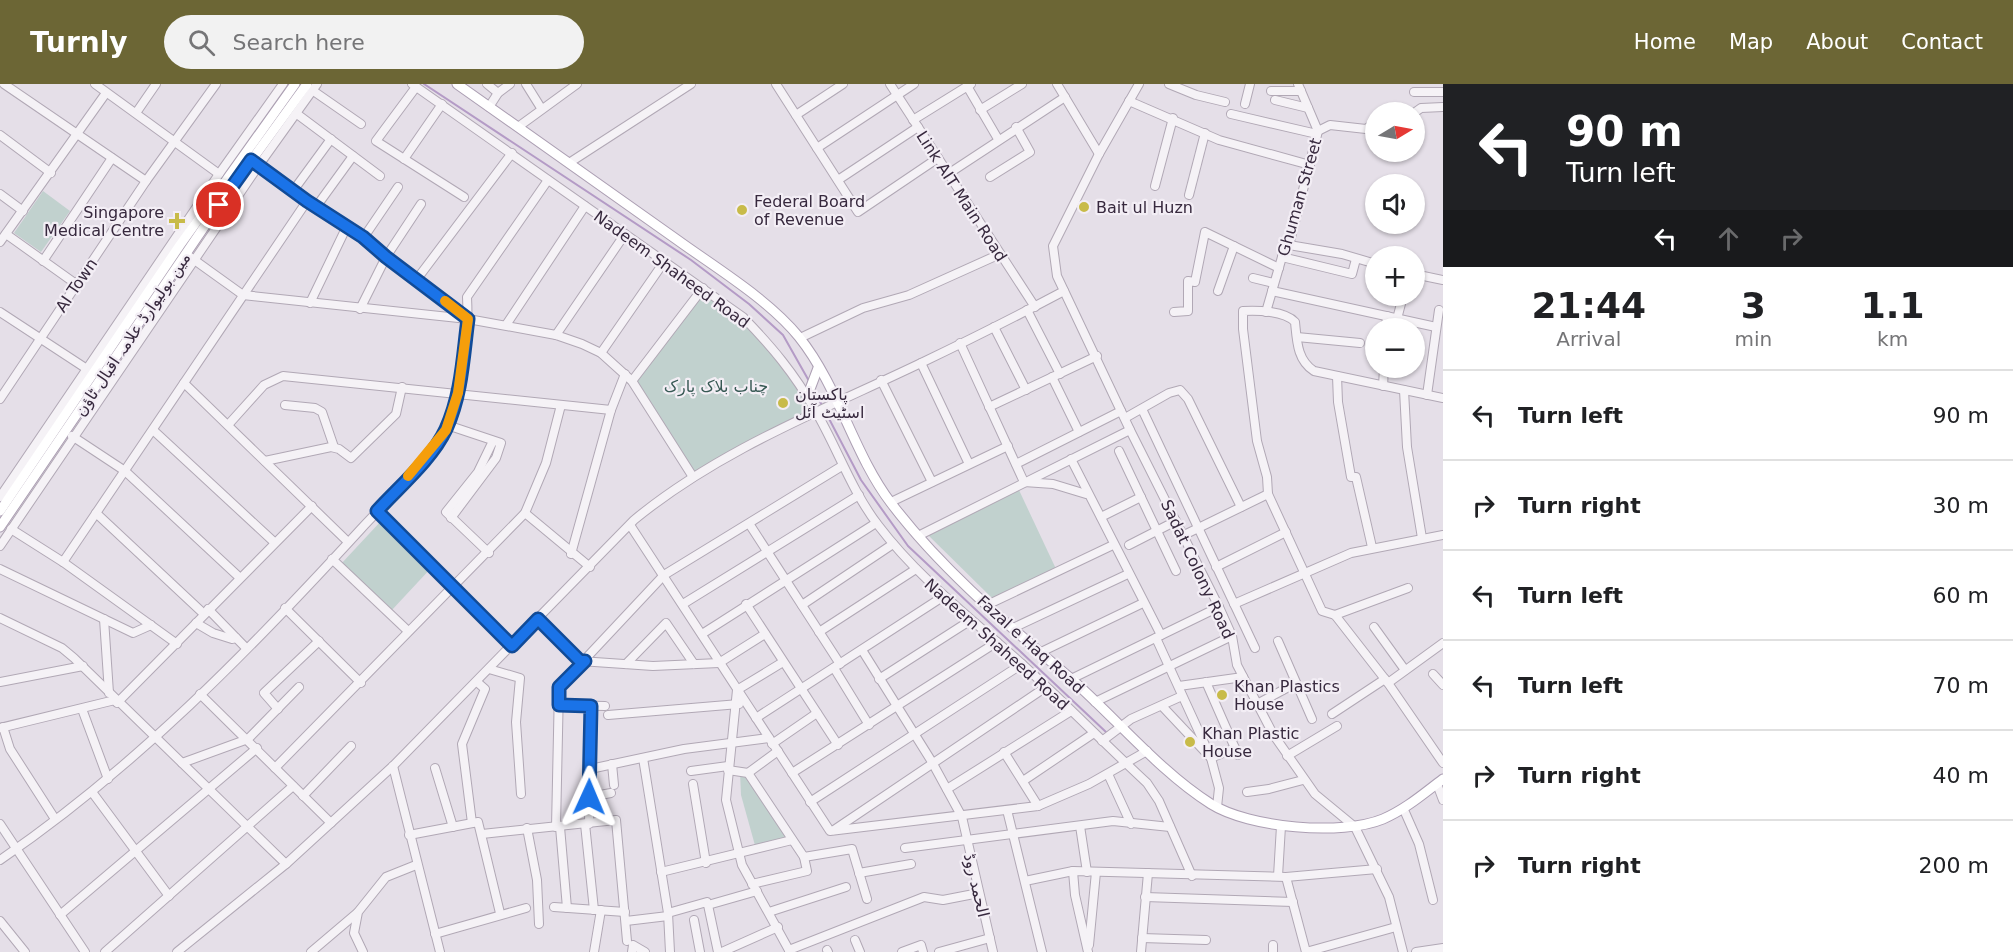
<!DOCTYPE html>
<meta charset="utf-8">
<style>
body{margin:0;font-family:"DejaVu Sans","Noto Naskh Arabic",sans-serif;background:#f2f2f2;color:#202124;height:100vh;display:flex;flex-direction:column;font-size:22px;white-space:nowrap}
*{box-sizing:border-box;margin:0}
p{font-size:20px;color:#757577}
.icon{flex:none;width:33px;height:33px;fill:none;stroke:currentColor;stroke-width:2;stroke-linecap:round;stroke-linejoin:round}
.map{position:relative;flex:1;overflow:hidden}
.drawer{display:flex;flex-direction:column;background:#fff;width:570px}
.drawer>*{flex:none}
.hud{background:#202124;color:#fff;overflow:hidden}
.needle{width:39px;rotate:80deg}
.buttons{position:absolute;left:1365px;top:18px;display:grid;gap:12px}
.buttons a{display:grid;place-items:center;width:60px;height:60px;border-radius:50%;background:#fff;box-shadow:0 2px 4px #0004;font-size:30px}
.pin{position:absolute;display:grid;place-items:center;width:51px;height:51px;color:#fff;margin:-26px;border:3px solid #fff;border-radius:50%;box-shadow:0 2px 6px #0007}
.me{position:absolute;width:66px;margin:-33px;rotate:1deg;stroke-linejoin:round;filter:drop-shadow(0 0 4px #0008)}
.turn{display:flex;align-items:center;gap:21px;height:126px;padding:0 24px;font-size:27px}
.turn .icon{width:78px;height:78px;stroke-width:2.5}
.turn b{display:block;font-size:42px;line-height:51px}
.lanes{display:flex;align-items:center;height:57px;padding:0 24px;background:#0003;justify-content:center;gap:30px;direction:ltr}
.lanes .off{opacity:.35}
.eta{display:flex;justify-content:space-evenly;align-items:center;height:102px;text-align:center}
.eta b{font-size:36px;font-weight:600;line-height:42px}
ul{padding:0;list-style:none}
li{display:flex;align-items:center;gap:18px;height:90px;padding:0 24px;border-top:2px solid #e0e0e0}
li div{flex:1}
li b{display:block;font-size:22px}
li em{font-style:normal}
header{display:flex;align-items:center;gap:36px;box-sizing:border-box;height:84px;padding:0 30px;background:#6c6635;color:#fff}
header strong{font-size:28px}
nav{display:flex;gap:33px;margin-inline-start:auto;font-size:21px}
.search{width:420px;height:54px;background:#f2f2f2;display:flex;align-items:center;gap:15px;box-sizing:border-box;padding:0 21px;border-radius:33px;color:#757577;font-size:22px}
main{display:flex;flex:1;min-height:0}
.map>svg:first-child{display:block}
.green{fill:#c1d1ce}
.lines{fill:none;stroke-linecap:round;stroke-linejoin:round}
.stream{stroke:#b49bc6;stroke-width:2}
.minor-casing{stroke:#b1a8b5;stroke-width:10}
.major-casing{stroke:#ac9fb3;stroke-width:11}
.minor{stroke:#f5f2f6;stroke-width:8}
.major{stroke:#fff;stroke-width:9}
.route-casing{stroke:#114b97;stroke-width:15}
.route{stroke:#1a73e8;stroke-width:10}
.slow{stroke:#f59e0b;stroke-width:10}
.poi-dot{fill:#c8bb49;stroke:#f3eef5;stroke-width:2}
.labels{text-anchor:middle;stroke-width:4.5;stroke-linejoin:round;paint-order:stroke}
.street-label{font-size:16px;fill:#37293e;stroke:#f3eef5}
.poi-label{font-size:16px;fill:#37293e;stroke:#f3eef5;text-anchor:start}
.park-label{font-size:16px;fill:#375954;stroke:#f3eef5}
</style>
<header>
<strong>Turnly</strong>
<div class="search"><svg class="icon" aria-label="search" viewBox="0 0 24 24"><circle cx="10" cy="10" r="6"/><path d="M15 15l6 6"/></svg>Search here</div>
<nav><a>Home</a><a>Map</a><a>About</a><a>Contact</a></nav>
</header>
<main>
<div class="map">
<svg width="1443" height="868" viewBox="0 0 1443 868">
<rect width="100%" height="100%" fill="#e5dfe8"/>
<g class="green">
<path d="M43 107 70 127 41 168 14 149Z"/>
<path d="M703 204 743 233 778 268 816 327 693 393 632 297Z"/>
<path d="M1018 404 1057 487 993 515 927 450Z"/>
<path d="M382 436 432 483 391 527 341 480Z"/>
<path d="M740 688 748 689 793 757 756 765 741 711Z"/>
</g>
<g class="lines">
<g class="stream">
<path d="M424 0 691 176 749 220 783 251 809 297"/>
<path d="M813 304 861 396 908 462 1106 648"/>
</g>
<g class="minor-casing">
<g id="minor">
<path d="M4 0 146 97"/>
<path d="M95 0 219 90 283 0"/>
<path d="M412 0 743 233C772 263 794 289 815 326 837 363 851 406 878 441 919 495 972 535 1022 580 1065 619 1105 660 1147 699L1159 717 1192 792"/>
<path d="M487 0 498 9"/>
<path d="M526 0 541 24"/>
<path d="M776 0 858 128 938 74"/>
<path d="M890 0 1035 223"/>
<path d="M1057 0 1099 70"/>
<path d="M1139 0 1099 70 1053 162 1057 192 1130 346 1219 523 1232 552 1237 581 1273 650 1315 710 1355 743 1389 813 1403 868"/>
<path d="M1169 0 1196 11 1225 18"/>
<path d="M967 2 998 55"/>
<path d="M416 3 376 57 464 113"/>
<path d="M312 6 361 40"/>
<path d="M1271 7H1301"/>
<path d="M1414 8H1443"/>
<path d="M1275 16 1308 24"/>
<path d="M1129 17 1219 56 1310 81"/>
<path d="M1245 20 1250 0"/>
<path d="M489 23 498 9 510 0"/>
<path d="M980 26 1022 0"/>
<path d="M136 29 156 0"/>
<path d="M1414 29 1421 24 1443 23"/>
<path d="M297 30 380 92"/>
<path d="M1231 30 1317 50"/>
<path d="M796 31 843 0"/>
<path d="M913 36 971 0"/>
<path d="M518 43 577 0"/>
<path d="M1318 47 1330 41 1366 45 1376 38"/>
<path d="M0 51 51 89"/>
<path d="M817 64 914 0"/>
<path d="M404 75 442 20"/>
<path d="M254 78 307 117 364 153 386 173 467 234"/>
<path d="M569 79 691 0"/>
<path d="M948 90 1065 13"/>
<path d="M990 93 1030 68 1016 43"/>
<path d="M838 96 918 43"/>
<path d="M1155 102 1173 34"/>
<path d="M293 107 331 55"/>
<path d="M0 110 23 127"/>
<path d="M1189 111 1205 49"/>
<path d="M316 123 353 72"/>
<path d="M6 150 76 200"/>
<path d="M364 153 398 103"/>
<path d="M0 158 106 9"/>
<path d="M1289 161 1342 170 1376 180"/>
<path d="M186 170 243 211 468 235 556 251 582 260 601 269 632 297 693 393"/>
<path d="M1282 173 1352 190 1356 175"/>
<path d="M43 177 112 74"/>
<path d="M1414 190 1443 196"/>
<path d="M1253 194 1274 199"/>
<path d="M417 195 512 69"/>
<path d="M1218 207 1234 162"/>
<path d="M1272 207 1436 243"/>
<path d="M310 219 347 142"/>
<path d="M360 225 386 173 421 120"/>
<path d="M1027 226 1060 290"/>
<path d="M0 228 90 287"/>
<path d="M1174 228 1188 227V197L1195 198 1205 148 1279 184"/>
<path d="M1266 228 1282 173 1289 161 1318 47 1298 0"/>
<path d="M1397 235 1403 212"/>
<path d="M506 241 585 122"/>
<path d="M994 243 1026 306"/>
<path d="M1386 244 1387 232"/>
<path d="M556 251 625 150"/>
<path d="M1297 253 1360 259"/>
<path d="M800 254 863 224 909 211 1000 170"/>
<path d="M960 259 1024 398 1053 400 1086 410"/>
<path d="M601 269 664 178"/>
<path d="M921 279 969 380"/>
<path d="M1337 292 1338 318 1351 393H1356L1372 463"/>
<path d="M1052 293 1079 348"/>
<path d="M881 296 932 398"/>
<path d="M632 297 703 204"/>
<path d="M184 299 348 458"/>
<path d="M1383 302 1384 284"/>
<path d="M1404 306 1407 363 1422 454"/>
<path d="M1427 311 1439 226"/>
<path d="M0 315 146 97 216 0"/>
<path d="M285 321 315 324 322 328 334 363"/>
<path d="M989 323 1097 272"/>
<path d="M1142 325 1255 564"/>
<path d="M1125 334 1169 309 1180 306 1188 315 1241 423"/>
<path d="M228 341 264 301 283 292 611 326"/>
<path d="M447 341 501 359 496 374 451 434"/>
<path d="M153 346 274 458"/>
<path d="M72 352 125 387 239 493"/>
<path d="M1119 367 1176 487"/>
<path d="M1071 375 1161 551"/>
<path d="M265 377 331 363 339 365 351 374 396 330 402 303"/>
<path d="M1016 380 1121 327"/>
<path d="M0 413 219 90"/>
<path d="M891 418 1008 362"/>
<path d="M377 427 512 562"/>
<path d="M96 429 204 530"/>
<path d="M525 429 590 483"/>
<path d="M1101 433 1141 413"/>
<path d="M630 441 830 747 1038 722 1089 700 1147 667"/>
<path d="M750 441 840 580"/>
<path d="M11 445 63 478 177 560"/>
<path d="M1184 451 1268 410"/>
<path d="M918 452 1130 346"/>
<path d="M1129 461 1176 437"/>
<path d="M0 462 259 81 317 0"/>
<path d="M489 469 446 428 478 388 493 357"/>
<path d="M571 470 611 326 625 290"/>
<path d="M332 475 408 547"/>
<path d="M63 478 307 117"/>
<path d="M1216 483 1286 448"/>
<path d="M0 485 133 549 151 541"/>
<path d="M683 520 859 411"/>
<path d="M746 520 838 661"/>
<path d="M1234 520 1351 469 1443 451"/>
<path d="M802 521 893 460"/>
<path d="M987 521 1113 461"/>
<path d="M285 524 361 599"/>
<path d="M208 525 246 564"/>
<path d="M1335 531 1408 504"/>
<path d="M0 534 62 564 74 574 286 780"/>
<path d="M104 535 109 609"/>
<path d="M538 535 580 577 653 582 719 579 765 550"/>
<path d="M196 539 213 549 232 555 236 554"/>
<path d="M1374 543 1405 586"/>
<path d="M1013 544 1128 490"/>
<path d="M819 548 916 485"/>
<path d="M702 550 876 439"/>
<path d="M1156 554 1211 674 1219 704 1217 723"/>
<path d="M1278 557 1312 635"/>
<path d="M1443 559 1388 599 1443 679"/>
<path d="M862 566 932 678 962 733 993 868"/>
<path d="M1039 569 1143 519"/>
<path d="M783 578 737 606 726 716 742 781 790 868"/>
<path d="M626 580 666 539 694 580"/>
<path d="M834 584 869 641"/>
<path d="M489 585 520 594 516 638 521 710"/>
<path d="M1433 590 1443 601"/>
<path d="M879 595 971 536"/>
<path d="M1071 595 1219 523"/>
<path d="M0 598 83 582"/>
<path d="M1206 598 1238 671"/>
<path d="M1388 599 1335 531 1322 527 1268 410 1267 393 1257 357 1243 245V227C1257 226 1285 227 1295 238 1297 257 1297 276 1314 287L1443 314"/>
<path d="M1179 602 1243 593"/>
<path d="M200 610 331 739"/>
<path d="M1095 618 1232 552"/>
<path d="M117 619 312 422"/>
<path d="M1257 620 1296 599"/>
<path d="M559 621 605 622"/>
<path d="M1162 622 1211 674 1235 664"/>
<path d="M82 625 108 695"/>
<path d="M278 625 264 609 319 557"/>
<path d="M1332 630 1385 595"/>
<path d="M608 631 739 620"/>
<path d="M756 634 944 512"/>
<path d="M3 643 10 665 55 735"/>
<path d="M0 644 115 616"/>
<path d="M1102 657 1131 635 1182 612"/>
<path d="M772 660 817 629"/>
<path d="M1004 668 1038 722"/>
<path d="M1287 672 1337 642"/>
<path d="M643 674 668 829 670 868"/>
<path d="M182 679 248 655 299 603"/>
<path d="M612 680 614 701"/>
<path d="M393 682 440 868"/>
<path d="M275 684 525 429 546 379 561 321"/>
<path d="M435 684 453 743"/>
<path d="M590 685 684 665 769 654"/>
<path d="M728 686 748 689 804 773 852 765 867 815"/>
<path d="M691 687 728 682"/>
<path d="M748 689 778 667"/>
<path d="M792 689 997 558"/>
<path d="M1108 690 1131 740"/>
<path d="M1023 697 1094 649"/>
<path d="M693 700 706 779"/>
<path d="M1437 700 1443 716"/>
<path d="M947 705 1071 627"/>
<path d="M92 708 169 812"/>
<path d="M1247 708 1269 705 1303 696"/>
<path d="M303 712 351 662"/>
<path d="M589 713 611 709"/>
<path d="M810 718 1022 580"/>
<path d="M1007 726 1042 868"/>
<path d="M1404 726 1419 760 1433 816"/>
<path d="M472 739 462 660 485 605 477 598"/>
<path d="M0 740 85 868"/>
<path d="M585 740 594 826"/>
<path d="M589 740 591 622"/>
<path d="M1080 742 1087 788"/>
<path d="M556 743 559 603 664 491 842 382"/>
<path d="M560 743 567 824"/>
<path d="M527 744 537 796 539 840"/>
<path d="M834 746 1046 603"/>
<path d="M482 750 616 736 627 857"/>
<path d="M409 751 478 738 500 829"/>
<path d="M905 764 1113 737 1170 743"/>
<path d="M0 776C135 684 250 566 360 446 387 416 427 382 445 346 464 313 469 251 467 213L548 96"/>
<path d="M1073 787 1075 811 1088 868"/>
<path d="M661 788 792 756"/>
<path d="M859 789 911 780"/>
<path d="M1278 792 1281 742"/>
<path d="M1286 793 1306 868 1396 843"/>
<path d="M1025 797 1073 787 1286 793 1377 785"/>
<path d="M752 800 807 787 804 773"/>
<path d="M1145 813 1293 818"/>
<path d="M554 823 625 828"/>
<path d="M769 828 846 803"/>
<path d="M668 829 707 818 708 821"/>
<path d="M60 831 257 664"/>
<path d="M694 836 700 868"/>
<path d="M0 837 25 868"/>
<path d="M626 837 668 832"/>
<path d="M435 850 526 824"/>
<path d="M1142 854 1206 856"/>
<path d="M855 856 860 868"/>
<path d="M1089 861 1096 788"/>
<path d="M1273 861V868"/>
<path d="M789 866 924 813 943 816 979 809"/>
<path d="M827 866 828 868"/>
<path d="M105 868 293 702"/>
<path d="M177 868 286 780 393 682 634 436C719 366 823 326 921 279 969 256 1017 232 1064 207"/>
<path d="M311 868 357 829"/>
<path d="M363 868 354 849 358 828 386 793 416 781"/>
<path d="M594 868 601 826"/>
<path d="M632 868 633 861 645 868"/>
<path d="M718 868 708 821 757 807"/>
<path d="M722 868 778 843"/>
<path d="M902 868 921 861 923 868"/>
<path d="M939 868 990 854"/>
<path d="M1141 868 1148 789"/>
<path d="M1416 868 1443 864"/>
</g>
</g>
<g class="major-casing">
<g id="major">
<path d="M457 0C530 52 603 104 676 155 716 184 768 215 799 253 839 303 853 369 891 419 941 485 1007 540 1069 593 1115 633 1160 688 1211 720 1249 744 1342 752 1383 735 1406 725 1423 710 1443 695"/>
<path d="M807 313 818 284"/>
<path d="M0 427 180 161 295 0"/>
<path d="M0 443 219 121 307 0"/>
</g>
</g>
<use href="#minor" class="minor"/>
<use href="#major" class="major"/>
</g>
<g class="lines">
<g class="route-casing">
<path id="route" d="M219 121 251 76 307 117 363 153 386 173 468 235C463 272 462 310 446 345 432 375 400 402 377 427L512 562 538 535 580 577H585L559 603V621L591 622 589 713"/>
</g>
<use href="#route" class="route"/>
<path class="slow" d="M408 392 446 346 458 309 468 235 445 217"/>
</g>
<g class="poi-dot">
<circle cx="1084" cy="123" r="6"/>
<circle cx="742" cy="126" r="6"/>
<path d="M174 128h6v6h6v6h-6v6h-6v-6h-6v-6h6z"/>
<circle cx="783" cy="319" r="6"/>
<circle cx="1222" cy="611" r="6"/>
<circle cx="1190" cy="658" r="6"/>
</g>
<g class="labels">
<g class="street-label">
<text transform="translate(962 112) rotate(57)" y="6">Link AIT Main Road</text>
<text transform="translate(1299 113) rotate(-74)" y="6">Ghuman Street</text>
<text transform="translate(672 185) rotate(36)" y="6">Nadeem Shaheed Road</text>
<text transform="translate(76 201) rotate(-56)" y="6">AI Town</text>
<text transform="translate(132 250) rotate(-56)" y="6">مین بولیوارڈ علامہ اقبال ٹاؤن</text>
<text transform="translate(1198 485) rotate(65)" y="6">Sadat Colony Road</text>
<text transform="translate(997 560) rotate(42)" y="6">Nadeem Shaheed Road</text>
<text transform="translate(1031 560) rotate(42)" y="6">Fazal e Haq Road</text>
<text transform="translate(977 801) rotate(77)" y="6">الحمد روڈ</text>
</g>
<g class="poi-label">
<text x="754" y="123">Federal Board<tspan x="754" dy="18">of Revenue</tspan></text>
<text x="1096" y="129">Bait ul Huzn</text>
<text x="164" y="134" text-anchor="end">Singapore<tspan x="164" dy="18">Medical Centre</tspan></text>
<text x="795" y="316">پاکستان<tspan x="795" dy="18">اسٹیٹ آئل</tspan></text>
<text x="1234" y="608">Khan Plastics<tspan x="1234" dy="18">House</tspan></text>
<text x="1202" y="655">Khan Plastic<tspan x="1202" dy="18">House</tspan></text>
</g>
<g class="park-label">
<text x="716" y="308">چناب بلاک پارک</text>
</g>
</g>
</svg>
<div class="buttons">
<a><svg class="needle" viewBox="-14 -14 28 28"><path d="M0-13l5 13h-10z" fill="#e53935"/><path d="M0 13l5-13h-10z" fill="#757577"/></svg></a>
<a><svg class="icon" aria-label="sound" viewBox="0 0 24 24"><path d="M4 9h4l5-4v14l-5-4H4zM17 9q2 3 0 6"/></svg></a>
<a>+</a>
<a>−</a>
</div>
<div class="pin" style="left:219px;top:121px;background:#d93025"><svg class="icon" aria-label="arrive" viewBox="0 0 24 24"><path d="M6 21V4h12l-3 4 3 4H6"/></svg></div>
<svg class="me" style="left:589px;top:713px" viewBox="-20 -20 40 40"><path d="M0-17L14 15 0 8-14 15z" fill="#1a73e8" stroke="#fff" stroke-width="4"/></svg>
</div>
<section class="drawer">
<div class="hud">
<div class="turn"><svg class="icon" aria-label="left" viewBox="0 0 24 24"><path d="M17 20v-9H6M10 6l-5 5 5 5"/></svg><div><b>90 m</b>Turn left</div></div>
<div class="lanes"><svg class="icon" aria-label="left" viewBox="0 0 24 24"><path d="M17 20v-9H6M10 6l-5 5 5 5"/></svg><svg class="icon off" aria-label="ahead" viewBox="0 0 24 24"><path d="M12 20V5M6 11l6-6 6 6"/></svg><svg class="icon off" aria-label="right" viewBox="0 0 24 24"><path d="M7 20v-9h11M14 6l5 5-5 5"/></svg></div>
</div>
<div class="eta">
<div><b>21:44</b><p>Arrival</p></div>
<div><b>3</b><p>min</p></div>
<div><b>1.1</b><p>km</p></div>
</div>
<ul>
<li><svg class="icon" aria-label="left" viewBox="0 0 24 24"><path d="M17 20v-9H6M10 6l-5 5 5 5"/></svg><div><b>Turn left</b></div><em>90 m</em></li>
<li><svg class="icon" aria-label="right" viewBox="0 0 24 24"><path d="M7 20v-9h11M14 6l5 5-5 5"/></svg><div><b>Turn right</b></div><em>30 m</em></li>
<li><svg class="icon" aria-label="left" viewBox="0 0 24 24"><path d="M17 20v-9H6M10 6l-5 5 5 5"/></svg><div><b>Turn left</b></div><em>60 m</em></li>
<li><svg class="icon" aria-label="left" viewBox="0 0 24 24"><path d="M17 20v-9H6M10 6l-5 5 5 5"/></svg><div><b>Turn left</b></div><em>70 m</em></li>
<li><svg class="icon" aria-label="right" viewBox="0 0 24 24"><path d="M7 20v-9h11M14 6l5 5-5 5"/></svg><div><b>Turn right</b></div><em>40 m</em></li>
<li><svg class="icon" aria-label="right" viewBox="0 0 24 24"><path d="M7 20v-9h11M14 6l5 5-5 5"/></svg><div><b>Turn right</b></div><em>200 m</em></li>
</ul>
</section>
</main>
